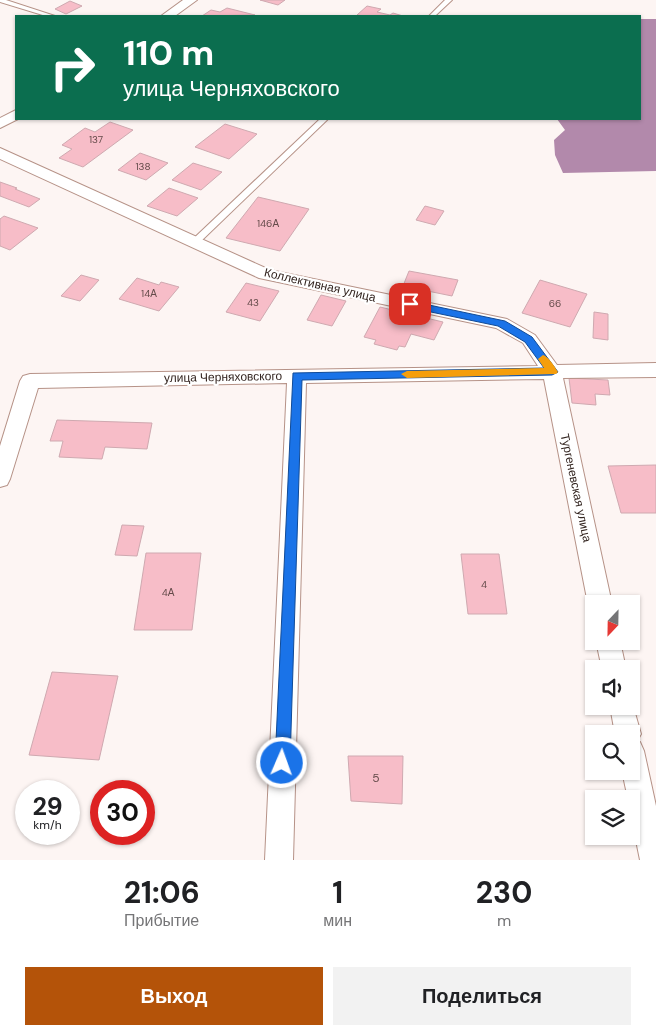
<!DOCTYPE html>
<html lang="ru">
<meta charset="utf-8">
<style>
body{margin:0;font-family:"DM Sans",sans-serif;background:#f2f2f2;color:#202124;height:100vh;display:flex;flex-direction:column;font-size:19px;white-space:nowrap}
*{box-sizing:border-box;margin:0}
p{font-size:16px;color:#757577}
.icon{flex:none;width:28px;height:28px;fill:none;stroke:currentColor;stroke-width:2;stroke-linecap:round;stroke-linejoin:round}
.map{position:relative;height:860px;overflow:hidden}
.drawer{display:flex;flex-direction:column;background:#fff;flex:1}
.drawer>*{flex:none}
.hud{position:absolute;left:15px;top:15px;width:626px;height:105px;border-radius:0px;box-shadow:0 1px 4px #0004;background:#0b6e4f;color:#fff;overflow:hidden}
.needle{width:32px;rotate:202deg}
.buttons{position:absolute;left:585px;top:595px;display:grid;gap:10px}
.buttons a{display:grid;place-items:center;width:55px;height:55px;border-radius:0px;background:#fff;box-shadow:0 1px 4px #0004;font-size:25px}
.speed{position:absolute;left:15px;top:780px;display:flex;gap:10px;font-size:25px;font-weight:700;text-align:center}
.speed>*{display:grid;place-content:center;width:65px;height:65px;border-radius:50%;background:#fff;box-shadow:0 1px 4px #0004;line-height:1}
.speed small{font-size:12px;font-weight:400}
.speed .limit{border:8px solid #d22;background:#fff;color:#111}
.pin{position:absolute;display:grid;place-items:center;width:42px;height:42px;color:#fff;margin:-21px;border-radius:10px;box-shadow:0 2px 8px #0006}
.me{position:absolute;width:55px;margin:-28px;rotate:2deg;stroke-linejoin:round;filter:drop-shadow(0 0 4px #0008)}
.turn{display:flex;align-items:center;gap:18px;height:105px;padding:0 25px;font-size:22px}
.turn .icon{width:65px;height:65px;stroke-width:2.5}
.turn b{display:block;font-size:35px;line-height:42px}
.eta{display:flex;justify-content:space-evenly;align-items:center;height:85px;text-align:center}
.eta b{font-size:30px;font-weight:700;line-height:35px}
.action{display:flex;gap:10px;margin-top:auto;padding:10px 25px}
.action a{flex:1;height:58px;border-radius:0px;background:#b45309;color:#fff;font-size:20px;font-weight:700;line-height:58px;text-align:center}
.action a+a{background:#f2f2f2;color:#202124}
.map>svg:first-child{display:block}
.water{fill:#b289ab}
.building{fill:#f7bdc8;stroke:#cfa9b0}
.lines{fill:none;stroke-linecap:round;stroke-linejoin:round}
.service-casing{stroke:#b69287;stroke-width:2}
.minor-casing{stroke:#b69287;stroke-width:2}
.service{fill:#fff;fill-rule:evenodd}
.minor{fill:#fff;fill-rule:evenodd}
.route{fill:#1a73e8;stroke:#114b97}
.slow{fill:#f59e0b}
.labels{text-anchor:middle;stroke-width:4.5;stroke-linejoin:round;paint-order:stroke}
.number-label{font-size:10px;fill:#644b4a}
.street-label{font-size:12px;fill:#332520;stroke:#fff}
.near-number-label{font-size:12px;fill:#644b4a}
</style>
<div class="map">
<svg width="656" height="860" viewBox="0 0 656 860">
<rect width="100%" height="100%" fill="#fdf5f3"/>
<path class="water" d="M640 19H656V171L563 173 555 155 554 140 565 130 557 119H640Z"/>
<g class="building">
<path d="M260 0H285L278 5Z"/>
<path d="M70 1 82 6 66 14 55 9Z"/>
<path d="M367 6 381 9 377 12 390 15 393 13 403 16H363L357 15Z"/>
<path d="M227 8 255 15 202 16 211 10 220 12Z"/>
<path d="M110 122 133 130 83 167 59 158 72 149 62 145 85 128 95 132Z"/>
<path d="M225 124 257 134 229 159 195 147Z"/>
<path d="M140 153 168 163 146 180 118 170Z"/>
<path d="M193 163 222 172 201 190 172 180Z"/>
<path d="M0 182 17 188 15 189 40 199 29 207 0 196Z"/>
<path d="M169 188 198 198 177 216 147 206Z"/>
<path d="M258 197 309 209 280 251 226 238Z"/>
<path d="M425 206 444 211 435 225 416 220Z"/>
<path d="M4 216 38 228 10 250 0 246V219Z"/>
<path d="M409 271 458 280 452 296 403 286Z"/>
<path d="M81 275 99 280 80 301 61 296Z"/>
<path d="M137 278 159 285 161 282 179 287 159 311 119 299Z"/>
<path d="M540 280 587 294 570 327 522 313Z"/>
<path d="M246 283 279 291 260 321 226 312Z"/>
<path d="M321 295 346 301 332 326 307 320Z"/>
<path d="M380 307 443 322 434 340 411 334 405 347 399 346 397 350 374 344 376 340 364 337Z"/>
<path d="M594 312 608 314V340L593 338Z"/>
<path d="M569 378 608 380 610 395 595 394 596 405 572 403Z"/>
<path d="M57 420 152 423 147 449 105 447 102 459 59 457 63 441H50Z"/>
<path d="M656 465V513H621L608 466Z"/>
<path d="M122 525 144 526 137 556 115 555Z"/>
<path d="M146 553H201L192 630H134Z"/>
<path d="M461 554H499L507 614H468Z"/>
<path d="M52 672 118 676 99 760 29 755Z"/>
<path d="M348 756H403L402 804 351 801Z"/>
</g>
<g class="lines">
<g class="service-casing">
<g id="service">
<path d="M0 0H6L55 16H46L0 2Z"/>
<path d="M445 0H452L435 16H429Z"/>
<path d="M320 119H328L198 244H192V240Z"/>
</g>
</g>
<g class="minor-casing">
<g id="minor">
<path d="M183 0H197L175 16H161Z"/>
<path d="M16 110V119H18L0 128V118Z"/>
<path d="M0 148 270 270 507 319 535 335 557 365 656 363V377L563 378 612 604H594V612L588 604 544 379 306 383 293 860H265L287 383 38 388 10 479 7 485 0 487V446L20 381 23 376 30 374 538 366 523 343 496 328 259 278 0 159Z"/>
<path d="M596 641H620L626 669H602Z"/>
<path d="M631 699 641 734 637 741 640 742 644 751 656 806V860H640L631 816V799H628L622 771H631V734H615L610 706H631Z"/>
</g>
</g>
<use href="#service" class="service"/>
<use href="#minor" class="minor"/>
</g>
<path class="route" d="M410 301 505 321 532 337 558 372 552 375 302 380 290 763 287 768 282 770 277 768 275 763 293 373 544 368 525 342 498 326 407 307V302Z"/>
<path class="slow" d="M543 355C549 357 554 366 558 372L556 374 407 378 401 374 407 371 544 368 538 359Z"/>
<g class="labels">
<g class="number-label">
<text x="96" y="143">137</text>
<text x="143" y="170">138</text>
<text x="268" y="227">146А</text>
<text x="149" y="297">14А</text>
<text x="253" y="306">43</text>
<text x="555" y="307">66</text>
<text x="484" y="588">4</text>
<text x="168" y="596">4А</text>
</g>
<g class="street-label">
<text transform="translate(320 285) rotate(13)" y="4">Коллективная улица</text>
<text transform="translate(223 377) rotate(-1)" y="4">улица Черняховского</text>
<text transform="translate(576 488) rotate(78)" y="4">Тургеневская улица</text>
</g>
<g class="near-number-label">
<text x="376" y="782">5</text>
</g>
</g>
</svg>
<div class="buttons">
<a><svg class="needle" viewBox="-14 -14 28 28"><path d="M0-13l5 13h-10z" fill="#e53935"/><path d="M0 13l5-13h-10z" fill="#757577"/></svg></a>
<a><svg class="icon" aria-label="sound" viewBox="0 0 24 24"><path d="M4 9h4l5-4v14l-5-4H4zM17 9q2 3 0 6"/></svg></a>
<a><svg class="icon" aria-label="search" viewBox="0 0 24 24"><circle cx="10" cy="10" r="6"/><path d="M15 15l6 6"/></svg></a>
<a><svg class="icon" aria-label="layers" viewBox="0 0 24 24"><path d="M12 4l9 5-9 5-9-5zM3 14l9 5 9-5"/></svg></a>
</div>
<div class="speed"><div>29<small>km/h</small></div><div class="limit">30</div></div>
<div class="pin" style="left:410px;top:304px;background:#d93025"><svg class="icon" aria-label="arrive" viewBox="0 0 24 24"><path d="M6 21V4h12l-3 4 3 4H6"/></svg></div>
<svg class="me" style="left:282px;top:763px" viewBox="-20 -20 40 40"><circle r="17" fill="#1a73e8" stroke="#fff" stroke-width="3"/><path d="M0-11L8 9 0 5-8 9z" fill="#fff"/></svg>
<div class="hud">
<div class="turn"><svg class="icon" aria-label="right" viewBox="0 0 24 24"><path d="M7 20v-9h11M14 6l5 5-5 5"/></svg><div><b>110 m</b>улица Черняховского</div></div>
</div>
</div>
<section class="drawer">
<div class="eta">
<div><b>21:06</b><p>Прибытие</p></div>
<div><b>1</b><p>мин</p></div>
<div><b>230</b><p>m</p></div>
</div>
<div class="action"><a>Выход</a><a>Поделиться</a></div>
</section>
